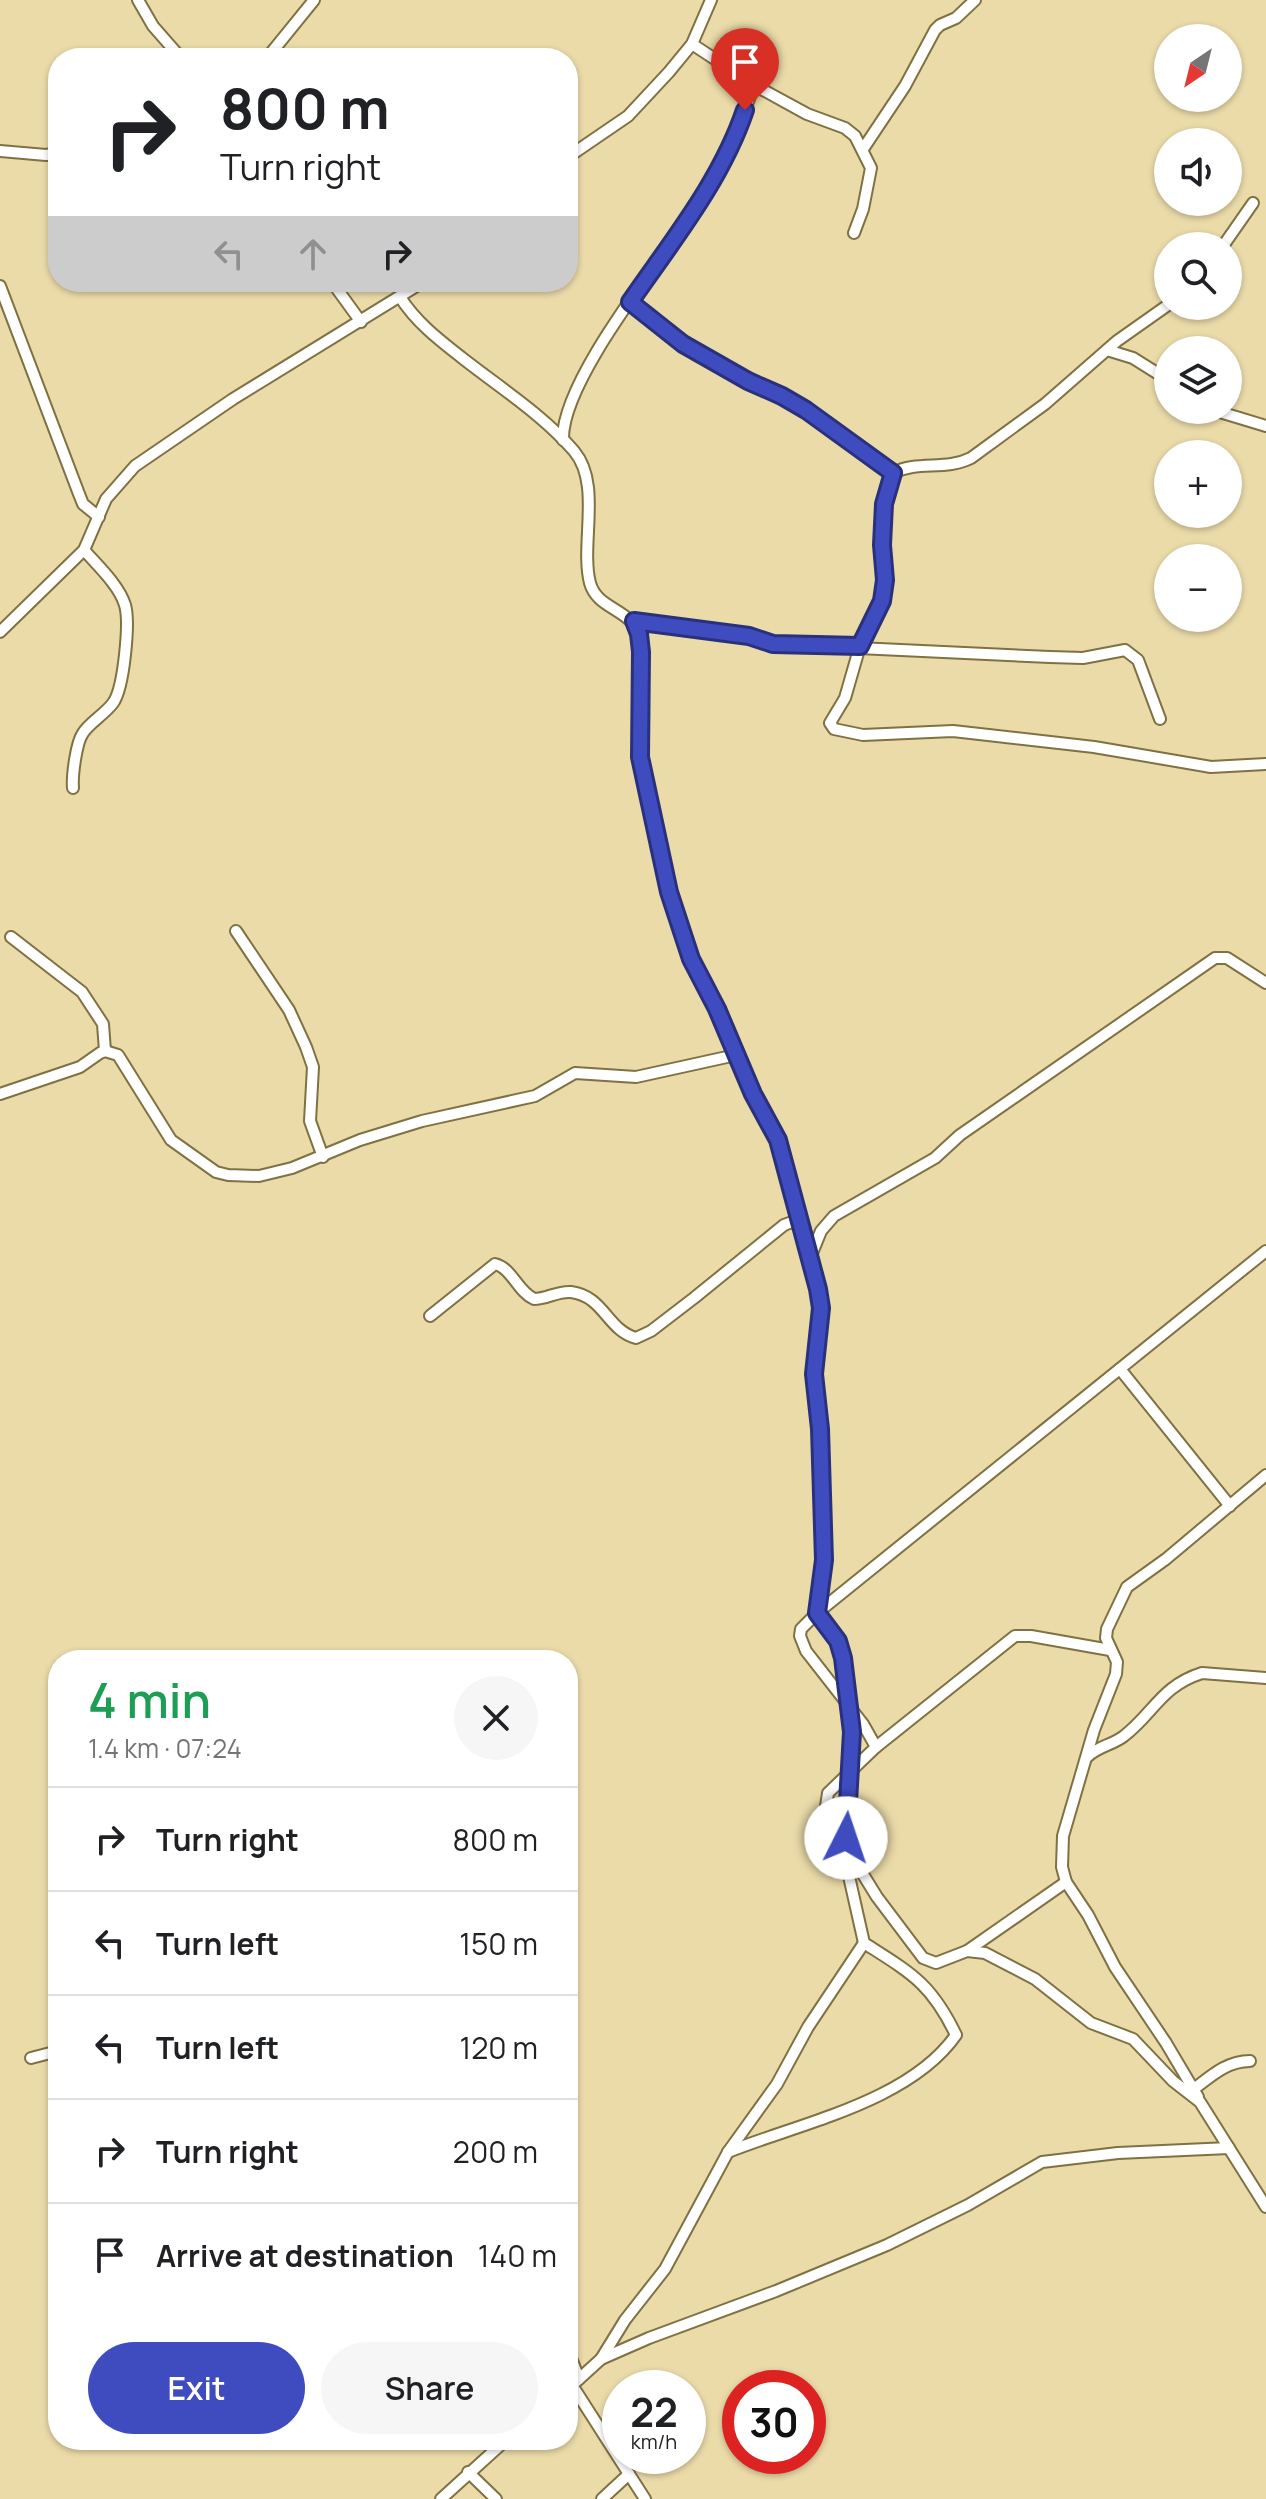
<!DOCTYPE html>
<meta charset="utf-8">
<style>
body{margin:0;font-family:Manrope,sans-serif;background:#f6f6f6;color:#202124;height:100vh;display:flex;flex-direction:column;font-size:30px;white-space:nowrap}
*{box-sizing:border-box;margin:0}
p{font-size:26px;color:#757577}
.icon{flex:none;width:44px;height:44px;fill:none;stroke:currentColor;stroke-width:2;stroke-linecap:round;stroke-linejoin:round}
.map{position:relative;flex:1;overflow:hidden}
.drawer{position:absolute;left:48px;top:1650px;width:530px;height:800px;display:flex;flex-direction:column;background:#fff;border-radius:32px;box-shadow:0 2px 6px #0004}
.drawer>*{flex:none}
.top-card{position:absolute;left:48px;top:48px;width:530px;height:244px;border-radius:32px;box-shadow:0 2px 6px #0004;background:#fff;color:#202124;overflow:hidden}
.needle{width:52px;rotate:215deg}
.fabs{position:absolute;left:1154px;top:24px;display:grid;gap:16px}
.fabs a{display:grid;place-items:center;width:88px;height:88px;border-radius:50%;background:#fff;box-shadow:0 2px 6px #0004;font-size:40px}
.speed{position:absolute;left:602px;top:2370px;display:flex;gap:16px;font-size:40px;font-weight:700;text-align:center}
.speed>*{display:grid;place-content:center;width:104px;height:104px;border-radius:50%;background:#fff;box-shadow:0 2px 6px #0004;line-height:1}
.speed small{font-size:20px;font-weight:400}
.speed .limit{border:12px solid #d22;background:#fff;color:#111}
.pin{position:absolute;display:grid;place-items:center;width:68px;height:68px;color:#fff;margin:-82px -34px;border-radius:50% 50% 50% 0;rotate:-45deg;box-shadow:0 0 8px #0007}
.pin .icon{rotate:45deg}
.me{position:absolute;width:88px;margin:-44px;rotate:4deg;stroke-linejoin:round;filter:drop-shadow(0 0 6px #0008)}
.turn{display:flex;align-items:center;gap:28px;height:168px;padding:0 40px;font-size:36px}
.turn .icon{width:104px;height:104px;stroke-width:2.5}
.turn b{display:block;font-size:56px;line-height:68px}
.lanes{display:flex;align-items:center;height:76px;padding:0 40px;background:#0003;justify-content:center;gap:40px;direction:ltr}
.lanes .off{opacity:.35}
.round{display:grid;place-items:center;flex:none;width:84px;height:84px;border-radius:42px;background:#f6f6f6}
.head{display:flex;align-items:center;justify-content:space-between;height:136px;padding:0 40px}
h1{font-size:48px;font-weight:600;line-height:60px;color:#1e9e55}
.action{display:flex;gap:16px;margin-top:auto;padding:16px 40px}
.action a{flex:1;height:92px;border-radius:48px;background:#3f4cc0;color:#fff;font-size:32px;font-weight:600;line-height:92px;text-align:center}
.action a+a{background:#f6f6f6;color:#202124}
ul{padding:0;list-style:none}
li{display:flex;align-items:center;gap:24px;height:104px;padding:0 40px;border-top:2px solid #e0e0e0}
li div{flex:1}
li b{display:block;font-size:30px}
li em{font-style:normal}
.map>svg:first-child{display:block}
.lines{fill:none;stroke-linecap:round;stroke-linejoin:round}
.minor-casing{stroke:#7f7142;stroke-width:14}
.minor{stroke:#fff;stroke-width:10}
.route-casing{stroke:#29317d;stroke-width:20}
.route{stroke:#3f4cc0;stroke-width:14}
</style>
<div class="map">
<svg width="1266" height="2499" viewBox="0 0 1266 2499">
<rect width="100%" height="100%" fill="#ebdba9"/>
<g class="lines">
<g class="minor-casing">
<g id="minor">
<path d="M138 0 153 26 181 58"/>
<path d="M692 44 754 85 807 114 845 128 855 136 871 168 863 209 854 233"/>
<path d="M267 58 314 0"/>
<path d="M863 149 905 86 935 30 940 25 956 18 975 0"/>
<path d="M0 151 46 155 58 153"/>
<path d="M568 157 628 116 669 72 692 44 711 0"/>
<path d="M1223 246 1253 203"/>
<path d="M332 282 361 322"/>
<path d="M0 286 79 494 83 504 99 517"/>
<path d="M400 297C416 322 438 339 461 357 499 387 542 414 574 451 602 484 580 544 590 583 597 609 629 608 639 634L640 757 669 892 691 959 717 1009 753 1094 778 1140 818 1289 821 1308 814 1374 820 1429 824 1560 817 1613 801 1629 800 1636 806 1651 863 1724 876 1747 828 1793 825 1813 877 1897 923 1958 936 1963 967 1951 985 1953 1035 1979 1091 2023 1133 2039 1173 2081 1200 2102 1266 2207"/>
<path d="M630 302 683 344 748 381 782 396 806 410 893 473"/>
<path d="M1168 305 1117 341 1045 404 971 458C945 471 918 460 893 473L884 504 882 545 885 580 882 601 860 646 845 698 830 723 834 729 863 735 953 731 1094 747 1211 767 1266 764"/>
<path d="M1107 350 1133 358 1168 380"/>
<path d="M1213 410 1266 426"/>
<path d="M563 440C561 381 662 259 696 207 721 169 739 129 754 85"/>
<path d="M634 621 749 636 773 644 1050 657 1083 658 1125 650 1138 660 1160 719"/>
<path d="M0 632 84 550 106 499 135 466 233 399 423 282"/>
<path d="M73 788C72 776 76 743 83 733 89 723 105 714 113 703 124 688 130 622 125 605 119 585 97 565 84 550"/>
<path d="M236 931 289 1010 306 1047 313 1067 310 1121 323 1157"/>
<path d="M11 937 82 992 103 1024 105 1051"/>
<path d="M0 1094 80 1067 100 1053 105 1051 118 1055 171 1140 216 1172 228 1175 259 1176 292 1168 360 1140 422 1121 535 1096 575 1073 636 1077 736 1055"/>
<path d="M810 1258 821 1231 834 1216 935 1158 960 1135 1215 958H1227L1266 983"/>
<path d="M430 1316 495 1264C512 1268 517 1291 534 1299 547 1299 557 1291 571 1292 604 1296 607 1330 636 1338L651 1331 694 1298 784 1225 792 1222 803 1226"/>
<path d="M1120 1369 1230 1506"/>
<path d="M876 1747 1015 1636H1031L1110 1650"/>
<path d="M1087 1757C1098 1746 1113 1745 1124 1736 1154 1713 1161 1686 1202 1673L1266 1678"/>
<path d="M967 1951 1066 1882"/>
<path d="M31 2058 58 2051"/>
<path d="M1194 2089C1211 2076 1227 2061 1250 2061"/>
<path d="M1198 2097 1166 2043 1115 1967 1088 1915 1066 1882 1062 1867 1063 1836 1094 1730 1116 1674 1117 1662 1106 1638 1107 1629 1127 1587 1166 1559 1266 1475"/>
<path d="M728 2152C800 2123 909 2102 956 2035 931 1983 911 1973 864 1943L846 1863 848 1852 846 1838 852 1732 843 1658 838 1641 817 1613 1266 1251"/>
<path d="M568 2350 579 2379"/>
<path d="M601 2359 649 2338 776 2291 887 2245 968 2205 1042 2162 1118 2153 1229 2148"/>
<path d="M572 2385 645 2499"/>
<path d="M568 2389 601 2359 625 2320 665 2269 728 2152 777 2084 808 2027 864 1943"/>
<path d="M468 2472 496 2499"/>
<path d="M441 2499 506 2440"/>
<path d="M602 2499 629 2474"/>
</g>
</g>
<use href="#minor" class="minor"/>
</g>
<g class="lines">
<g class="route-casing">
<path id="route" d="M745 110C721 181 672 241 630 302L683 344 748 381 782 396 806 410 893 473 884 504 882 545 885 580 882 601 860 646 773 644 749 636 634 621 639 634 641 652 640 757 669 892 691 959 717 1009 753 1094 778 1140 818 1289 821 1308 814 1374 820 1429 824 1560 817 1613 838 1641 843 1658 852 1732 846 1838"/>
</g>
<use href="#route" class="route"/>
</g>
</svg>
<div class="fabs">
<a><svg class="needle" viewBox="-14 -14 28 28"><path d="M0-13l5 13h-10z" fill="#e53935"/><path d="M0 13l5-13h-10z" fill="#757577"/></svg></a>
<a><svg class="icon" aria-label="sound" viewBox="0 0 24 24"><path d="M4 9h4l5-4v14l-5-4H4zM17 9q2 3 0 6"/></svg></a>
<a><svg class="icon" aria-label="search" viewBox="0 0 24 24"><circle cx="10" cy="10" r="6"/><path d="M15 15l6 6"/></svg></a>
<a><svg class="icon" aria-label="layers" viewBox="0 0 24 24"><path d="M12 4l9 5-9 5-9-5zM3 14l9 5 9-5"/></svg></a>
<a>+</a>
<a>−</a>
</div>
<div class="speed"><div>22<small>km/h</small></div><div class="limit">30</div></div>
<div class="pin" style="left:745px;top:110px;background:#d93025"><svg class="icon" aria-label="arrive" viewBox="0 0 24 24"><path d="M6 21V4h12l-3 4 3 4H6"/></svg></div>
<svg class="me" style="left:846px;top:1838px" viewBox="-20 -20 40 40"><circle r="19" fill="#fff"/><path d="M0-13L10 11 0 6-10 11z" fill="#3f4cc0"/></svg>
<div class="top-card">
<div class="turn"><svg class="icon" aria-label="right" viewBox="0 0 24 24"><path d="M7 20v-9h11M14 6l5 5-5 5"/></svg><div><b>800 m</b>Turn right</div></div>
<div class="lanes"><svg class="icon off" aria-label="left" viewBox="0 0 24 24"><path d="M17 20v-9H6M10 6l-5 5 5 5"/></svg><svg class="icon off" aria-label="ahead" viewBox="0 0 24 24"><path d="M12 20V5M6 11l6-6 6 6"/></svg><svg class="icon" aria-label="right" viewBox="0 0 24 24"><path d="M7 20v-9h11M14 6l5 5-5 5"/></svg></div>
</div>
<section class="drawer">
<div class="head"><div><h1>4 min</h1><p>1.4 km · 07:24</p></div><a class="round"><svg class="icon" aria-label="close" viewBox="0 0 24 24"><path d="M6 6l12 12M18 6L6 18"/></svg></a></div>
<ul>
<li><svg class="icon" aria-label="right" viewBox="0 0 24 24"><path d="M7 20v-9h11M14 6l5 5-5 5"/></svg><div><b>Turn right</b></div><em>800 m</em></li>
<li><svg class="icon" aria-label="left" viewBox="0 0 24 24"><path d="M17 20v-9H6M10 6l-5 5 5 5"/></svg><div><b>Turn left</b></div><em>150 m</em></li>
<li><svg class="icon" aria-label="left" viewBox="0 0 24 24"><path d="M17 20v-9H6M10 6l-5 5 5 5"/></svg><div><b>Turn left</b></div><em>120 m</em></li>
<li><svg class="icon" aria-label="right" viewBox="0 0 24 24"><path d="M7 20v-9h11M14 6l5 5-5 5"/></svg><div><b>Turn right</b></div><em>200 m</em></li>
<li><svg class="icon" aria-label="arrive" viewBox="0 0 24 24"><path d="M6 21V4h12l-3 4 3 4H6"/></svg><div><b>Arrive at destination</b></div><em>140 m</em></li>
</ul>
<div class="action"><a>Exit</a><a>Share</a></div>
</section>
</div>
